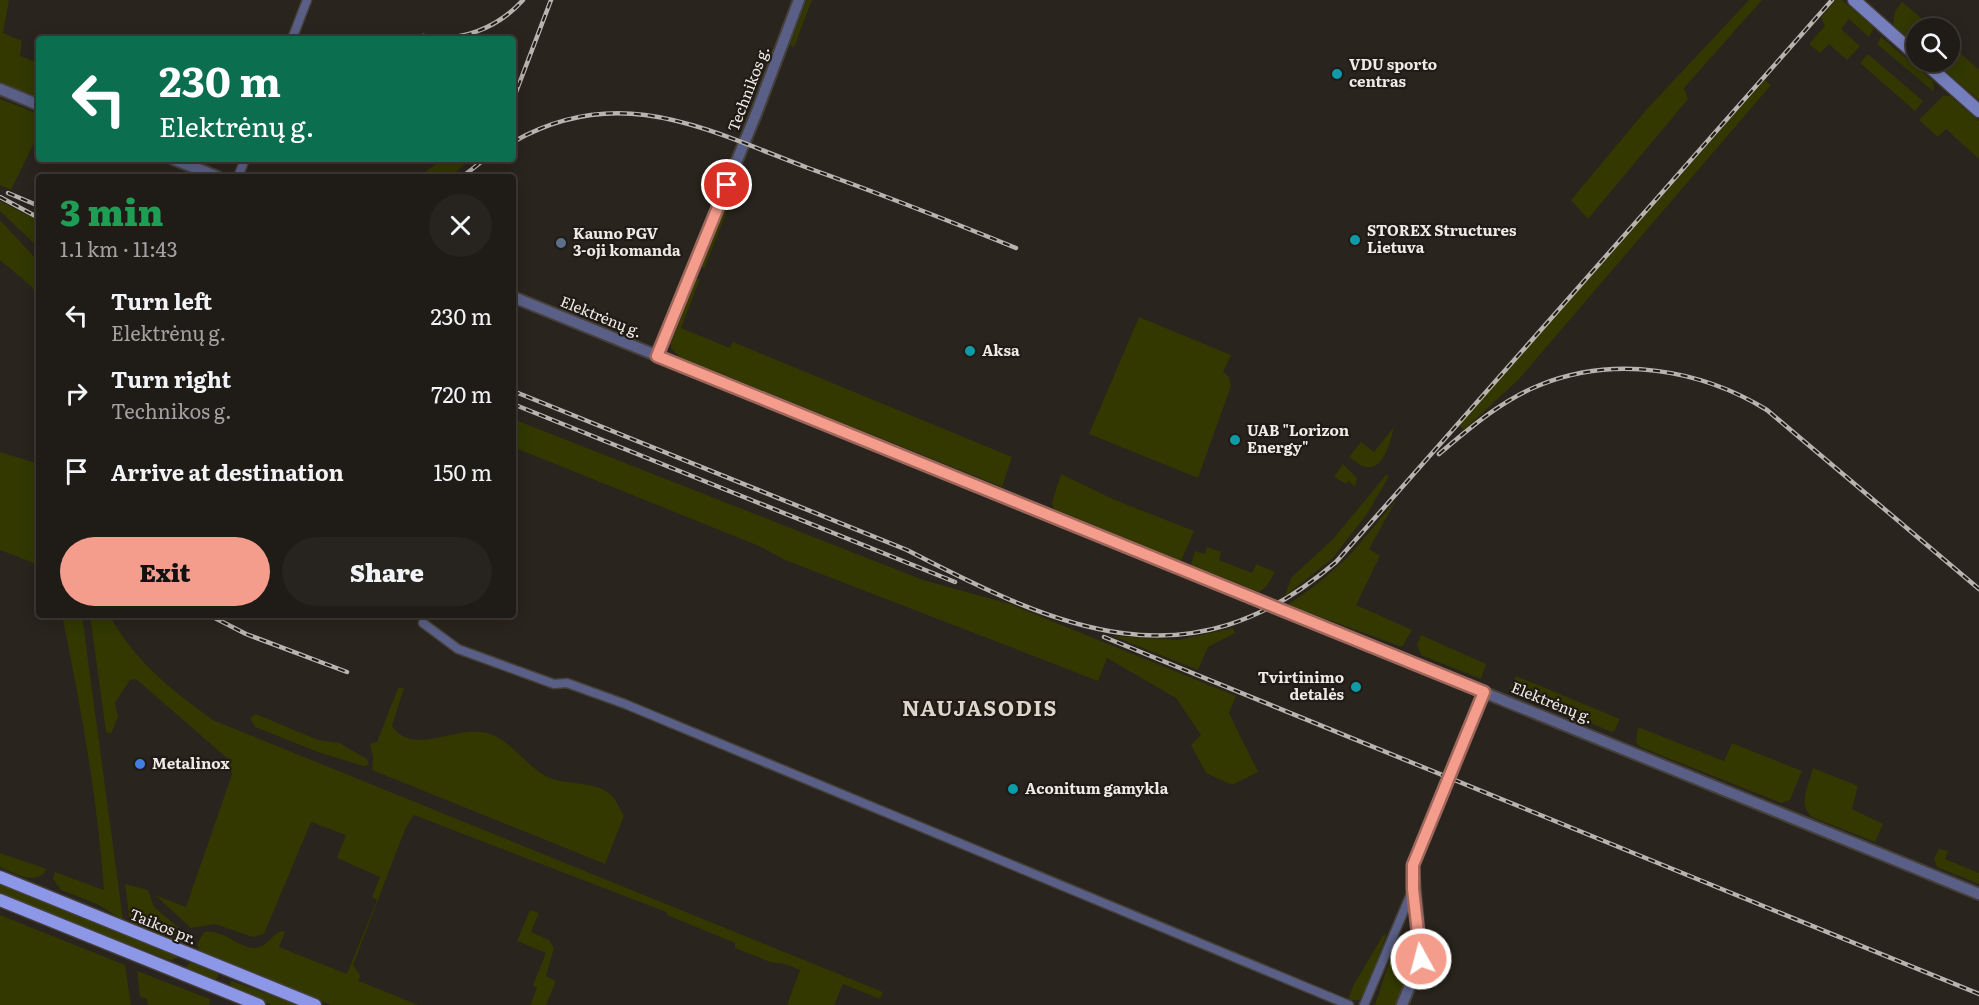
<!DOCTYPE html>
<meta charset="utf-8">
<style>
body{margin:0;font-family:Literata,serif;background:#27241f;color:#f1f3f6;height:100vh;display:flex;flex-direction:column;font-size:22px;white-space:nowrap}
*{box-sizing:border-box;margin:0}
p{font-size:20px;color:#a1a1a1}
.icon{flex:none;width:33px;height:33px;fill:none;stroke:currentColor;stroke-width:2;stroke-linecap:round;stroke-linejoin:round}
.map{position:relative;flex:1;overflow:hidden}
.drawer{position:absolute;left:36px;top:174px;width:480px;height:444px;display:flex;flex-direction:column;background:#1f1b16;border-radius:6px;box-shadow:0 3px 15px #0003,0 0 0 2px #3c3935}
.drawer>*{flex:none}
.hud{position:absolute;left:36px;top:36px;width:480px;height:126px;border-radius:6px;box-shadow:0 3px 15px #0003,0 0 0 2px #3c3935;background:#0b6e4f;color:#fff;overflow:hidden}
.fabs{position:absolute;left:1906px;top:18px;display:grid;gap:12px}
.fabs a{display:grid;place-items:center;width:54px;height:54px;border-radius:50%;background:#1f1b16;box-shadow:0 3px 15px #0003,0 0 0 2px #3c3935;font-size:30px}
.pin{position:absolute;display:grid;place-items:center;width:51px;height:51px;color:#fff;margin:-26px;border:3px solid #fff;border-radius:50%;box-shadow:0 2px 6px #0007}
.me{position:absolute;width:66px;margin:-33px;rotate:353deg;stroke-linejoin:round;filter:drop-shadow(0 0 4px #0008)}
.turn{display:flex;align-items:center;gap:21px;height:126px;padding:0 24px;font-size:27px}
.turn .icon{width:78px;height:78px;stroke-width:2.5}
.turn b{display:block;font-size:42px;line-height:51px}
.round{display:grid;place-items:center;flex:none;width:63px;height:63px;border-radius:32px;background:#27241f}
.overview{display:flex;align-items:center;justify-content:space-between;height:102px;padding:0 24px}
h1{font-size:36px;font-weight:800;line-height:45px;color:#1e9e55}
.action{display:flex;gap:12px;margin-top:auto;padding:12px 24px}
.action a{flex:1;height:69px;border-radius:36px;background:#f49d8c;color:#111;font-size:24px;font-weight:800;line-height:69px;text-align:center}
.action a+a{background:#27241f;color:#f1f3f6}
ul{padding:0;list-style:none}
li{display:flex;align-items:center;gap:18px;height:78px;padding:0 24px}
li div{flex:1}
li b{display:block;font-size:22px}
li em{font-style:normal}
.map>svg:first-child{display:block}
.green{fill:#323800}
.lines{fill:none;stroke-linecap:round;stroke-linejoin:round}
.minor-casing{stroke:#454039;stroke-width:11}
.tertiary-casing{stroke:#454039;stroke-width:14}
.secondary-casing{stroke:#454039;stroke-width:15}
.primary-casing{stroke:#454039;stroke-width:15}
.minor{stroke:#595f86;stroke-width:8}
.tertiary{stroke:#595f86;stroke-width:10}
.secondary{stroke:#767fbd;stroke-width:12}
.primary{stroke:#8c97e8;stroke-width:12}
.rail-casing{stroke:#b7b3ae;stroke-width:4.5}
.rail{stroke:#201b14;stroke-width:2;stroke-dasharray:7;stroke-linecap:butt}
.route-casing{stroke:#9f665b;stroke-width:15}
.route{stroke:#f49d8c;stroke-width:10}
.culture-dot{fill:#0f9aa8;stroke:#201b14;stroke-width:2}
.service-dot{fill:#5c6f8a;stroke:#201b14;stroke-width:2}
.shop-dot{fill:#3f7fe0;stroke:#201b14;stroke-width:2}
.labels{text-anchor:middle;stroke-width:4.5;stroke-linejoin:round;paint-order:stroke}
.poi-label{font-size:15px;font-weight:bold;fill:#eeebe6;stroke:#201b14;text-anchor:start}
.street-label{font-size:15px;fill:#eeebe6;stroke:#201b14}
.district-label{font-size:21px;font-weight:bold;letter-spacing:1.5px;fill:#dbd5cb;stroke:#201b14}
</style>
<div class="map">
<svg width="1979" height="1005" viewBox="0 0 1979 1005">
<rect width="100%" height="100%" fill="#29241d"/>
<g class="green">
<path d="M0 0H9L3 33 22 41 20 56 39 63V97L0 82Z"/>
<path d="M807 0H812L794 47 790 45Z"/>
<path d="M1749 0H1762L1684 88 1688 99 1588 219 1571 200 1647 109Z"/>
<path d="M1836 0H1842L1874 28 1869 37 1849 19 1841 29 1860 46 1847 60 1829 44 1820 53 1809 44 1825 26 1821 17Z"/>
<path d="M1902 2 1933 28H1917V46L1893 25 1895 11Z"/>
<path d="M1881 37 1933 81 1934 92 1877 44Z"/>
<path d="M1950 44 1979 70V100L1935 62H1950Z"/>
<path d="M1868 54 1923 101 1915 111 1860 63Z"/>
<path d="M1765 80 1771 85 1519 379 1464 430 1459 425Z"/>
<path d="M1943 96H1950L1979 121V159L1946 129 1938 137 1919 120Z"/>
<path d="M0 99 39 114V133L11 190 0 185Z"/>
<path d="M443 159H470L451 177H418Z"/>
<path d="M0 201 39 221V248L0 211Z"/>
<path d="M723 209 727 211 704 269 701 265Z"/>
<path d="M0 220 39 262V298L31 286 0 260Z"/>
<path d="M696 279H700L681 328 730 348 733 342 1012 457 1002 487 681 358 671 348V342Z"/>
<path d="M1139 317 1231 355 1223 372 1229 377 1231 386 1198 478 1089 434Z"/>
<path d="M513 419 923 580 1010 604 1236 696 1229 713 1258 772 1232 785 1206 773 1191 745 1201 735 1176 698 1107 658 1098 681 785 560 759 546 513 447Z"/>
<path d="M1394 427C1391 439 1384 471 1366 467 1360 466 1354 460 1349 457L1361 442 1374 452Z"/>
<path d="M0 452 39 464V565L0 550Z"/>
<path d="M1343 464 1357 478 1355 487 1349 481 1346 484 1334 477Z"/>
<path d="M1061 474 1115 500 1194 531 1181 561 1054 509 1052 503Z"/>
<path d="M1386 475 1389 476 1369 511 1333 558 1285 596 1291 578 1333 539Z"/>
<path d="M1396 500 1369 549 1380 556 1356 605 1412 630 1402 647 1288 605 1321 581 1349 556Z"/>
<path d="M1207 547 1221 552 1219 560 1252 573 1256 564 1275 572 1267 586 1259 592 1191 565 1195 551 1205 554Z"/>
<path d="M62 615H82L123 920 97 904 61 890 53 879 55 872 104 890C97 796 81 708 62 615Z"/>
<path d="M90 615H109C138 664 168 687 213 720L883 992 880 999 843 984 834 1005H787L800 970 785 964 770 962 735 948V943L667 915 666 912 414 815 406 827 353 965 360 975 359 981 418 1005H331L204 953 199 950 197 944 204 932C222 928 237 947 254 948 267 948 271 934 282 931L285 932 279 947 347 974 377 900 372 897 380 877 337 858 346 835 311 822 264 934 253 937 215 924 191 928 155 895 186 907 232 774 228 759 136 679 130 680 115 703 118 717 111 734 106 732Z"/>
<path d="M1233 628 1235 633 1208 647 1198 670 1113 636 1178 640Z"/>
<path d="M1421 635 1486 664 1481 679 1421 655 1417 645Z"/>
<path d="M1516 676 1620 719 1615 730 1612 732 1509 690Z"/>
<path d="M398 688H404L392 726C412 756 453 727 482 732 510 736 526 768 550 778 568 785 598 781 612 796 617 801 620 810 624 816L605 864 372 770 373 757 370 744 377 742Z"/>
<path d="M256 714 318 740 339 743 367 759 369 765 363 766 318 752 255 727 250 718Z"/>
<path d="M1638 727 1724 761 1732 743 1802 771 1790 800 1781 803 1640 747 1636 742Z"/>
<path d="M1813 768 1858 786 1852 809 1883 824 1875 842 1812 817C1797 804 1809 785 1813 768Z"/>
<path d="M1939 849 1948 851 1945 859 1979 873V884L1937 867 1934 858Z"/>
<path d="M0 853 47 869C36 887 15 873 0 867Z"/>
<path d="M0 882 177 955V958L170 960 0 895Z"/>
<path d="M125 884 148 890 154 907 186 934 185 942 180 944 130 923Z"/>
<path d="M530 910 539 913 531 932 549 940 554 948 546 976 556 981 546 1005H530L537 988 533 985 546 953 517 941Z"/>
<path d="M0 915 125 965 131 1005H0Z"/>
<path d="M1384 934 1386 936 1365 994 1359 1000H1348L1353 986Z"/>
<path d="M1404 941 1411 943 1416 954 1396 1005H1375L1394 948Z"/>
<path d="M192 960 220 972 215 981 184 969Z"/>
<path d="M137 971 210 999 209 1005H148L147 999 140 997Z"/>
<path d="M230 981H232L297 1005H272L231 988Z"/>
</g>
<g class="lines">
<g class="minor-casing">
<g id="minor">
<path d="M292 39 307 0"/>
<path d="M238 177 245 159"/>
<path d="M423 623 458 649 554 684 567 683 625 704 1349 1005"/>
<path d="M1364 1005 1413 889"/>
</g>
</g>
<g class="tertiary-casing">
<g id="tertiary">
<path d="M0 89 39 105"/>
<path d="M173 159 218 177"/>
<path d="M513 297 1979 894"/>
<path d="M657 356 756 114 799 0"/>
<path d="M1402 1005 1421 959 1413 865 1484 692"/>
</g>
</g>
<g class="secondary-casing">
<g id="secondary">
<path d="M1854 0 1917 56"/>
<path d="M1924 62 1979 111"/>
</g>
</g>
<g class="primary-casing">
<g id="primary">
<path d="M0 877 315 1005"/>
<path d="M0 900 259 1005"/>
</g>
</g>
<use href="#minor" class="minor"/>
<use href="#tertiary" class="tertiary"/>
<use href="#secondary" class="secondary"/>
<use href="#primary" class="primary"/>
<g class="rail-casing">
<g id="rail">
<path d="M423 36C460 43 498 28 523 0"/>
<path d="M513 100 551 0"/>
<path d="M513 142C620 81 707 130 808 168 878 193 947 220 1016 248"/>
<path d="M462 177 485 159"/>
<path d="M8 193 39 206"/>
<path d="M0 197 39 218"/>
<path d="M513 391 907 550C1060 629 1188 689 1336 562L1832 0"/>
<path d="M513 404 955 582"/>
<path d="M1439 454C1470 428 1502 400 1540 385 1615 355 1700 369 1767 410L1979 589"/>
<path d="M209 615 246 634 347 672"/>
<path d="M1104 637 1979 994"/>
</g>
</g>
<use href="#rail" class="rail"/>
</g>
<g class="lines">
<g class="route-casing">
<path id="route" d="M727 185 657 356 1484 692 1413 865V889L1421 959"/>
</g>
<use href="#route" class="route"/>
</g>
<g class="culture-dot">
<circle cx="1337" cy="74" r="6"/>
<circle cx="1355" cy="240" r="6"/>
<circle cx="970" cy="351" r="6"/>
<circle cx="1235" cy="440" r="6"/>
<circle cx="1356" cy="687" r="6"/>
<circle cx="1013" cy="789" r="6"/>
</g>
<circle class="service-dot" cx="561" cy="243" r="6"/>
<circle class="shop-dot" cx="140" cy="764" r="6"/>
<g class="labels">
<g class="poi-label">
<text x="1349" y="70">VDU sporto<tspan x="1349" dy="17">centras</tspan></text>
<text x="1367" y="236">STOREX Structures<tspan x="1367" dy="17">Lietuva</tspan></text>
<text x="573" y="239">Kauno PGV<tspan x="573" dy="17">3-oji komanda</tspan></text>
<text x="982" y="356">Aksa</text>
<text x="1247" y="436">UAB "Lorizon<tspan x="1247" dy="17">Energy"</tspan></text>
<text x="1344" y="683" text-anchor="end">Tvirtinimo<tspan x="1344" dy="17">detalės</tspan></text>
<text x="152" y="769">Metalinox</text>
<text x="1025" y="794">Aconitum gamykla</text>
</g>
<g class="street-label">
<text transform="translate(749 89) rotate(-69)" y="5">Technikos g.</text>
<text transform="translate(601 317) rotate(22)" y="5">Elektrėnų g.</text>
<text transform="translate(1552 703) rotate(22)" y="5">Elektrėnų g.</text>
<text transform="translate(163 927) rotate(22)" y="5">Taikos pr.</text>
</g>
<g class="district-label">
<text x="980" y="716">NAUJASODIS</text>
</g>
</g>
</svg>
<div class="fabs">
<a><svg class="icon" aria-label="search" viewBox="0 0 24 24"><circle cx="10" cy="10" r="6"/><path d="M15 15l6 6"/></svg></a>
</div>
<div class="pin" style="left:727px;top:185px;background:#d93025"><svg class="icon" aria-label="arrive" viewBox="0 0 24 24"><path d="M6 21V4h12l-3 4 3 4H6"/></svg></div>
<svg class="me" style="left:1421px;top:959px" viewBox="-20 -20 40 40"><circle r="17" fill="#f49d8c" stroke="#fff" stroke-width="3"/><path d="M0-11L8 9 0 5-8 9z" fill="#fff"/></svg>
<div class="hud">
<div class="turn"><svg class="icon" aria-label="left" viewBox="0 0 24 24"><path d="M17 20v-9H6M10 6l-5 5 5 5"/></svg><div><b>230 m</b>Elektrėnų g.</div></div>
</div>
<section class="drawer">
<div class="overview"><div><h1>3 min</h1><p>1.1 km · 11:43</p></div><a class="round"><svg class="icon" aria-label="close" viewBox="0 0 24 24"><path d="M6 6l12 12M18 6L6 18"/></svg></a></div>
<ul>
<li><svg class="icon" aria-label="left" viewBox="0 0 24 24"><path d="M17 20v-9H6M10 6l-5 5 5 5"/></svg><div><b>Turn left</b><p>Elektrėnų g.</p></div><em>230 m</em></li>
<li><svg class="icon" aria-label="right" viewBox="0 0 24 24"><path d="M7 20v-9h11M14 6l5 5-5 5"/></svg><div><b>Turn right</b><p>Technikos g.</p></div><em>720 m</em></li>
<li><svg class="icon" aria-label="arrive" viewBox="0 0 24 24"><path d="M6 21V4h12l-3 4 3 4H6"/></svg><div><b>Arrive at destination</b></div><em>150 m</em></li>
</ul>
<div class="action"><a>Exit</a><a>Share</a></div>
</section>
</div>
